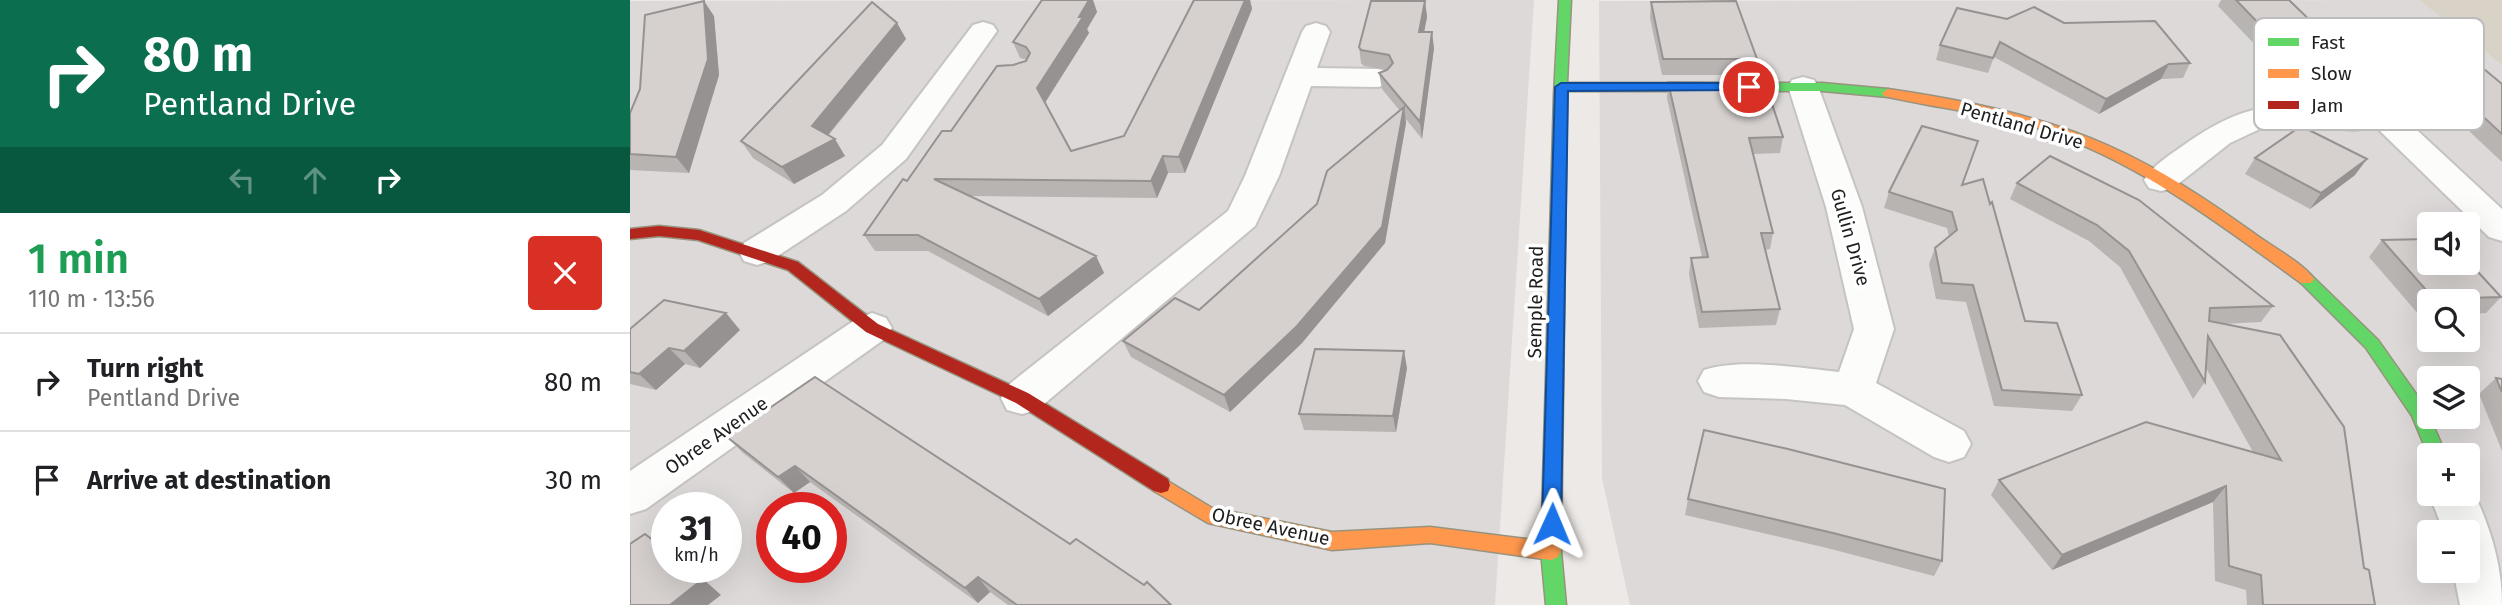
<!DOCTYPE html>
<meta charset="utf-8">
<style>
body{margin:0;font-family:"Fira Sans",sans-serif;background:#f6f6f6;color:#202124;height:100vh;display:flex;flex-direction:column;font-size:26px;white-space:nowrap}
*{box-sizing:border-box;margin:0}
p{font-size:23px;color:#757577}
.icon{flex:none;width:38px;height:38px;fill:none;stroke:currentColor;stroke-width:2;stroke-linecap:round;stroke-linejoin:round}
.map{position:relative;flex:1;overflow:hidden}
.sheet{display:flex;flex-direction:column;background:#fff;width:630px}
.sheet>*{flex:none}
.top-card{background:#0b6e4f;color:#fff;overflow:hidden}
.fabs{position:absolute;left:1787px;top:212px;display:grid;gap:14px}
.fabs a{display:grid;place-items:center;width:63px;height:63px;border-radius:7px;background:#fff;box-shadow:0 7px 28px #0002;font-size:35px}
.speed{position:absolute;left:21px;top:492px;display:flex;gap:14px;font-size:35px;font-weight:700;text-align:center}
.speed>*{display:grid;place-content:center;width:91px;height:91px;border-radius:50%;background:#fff;box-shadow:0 7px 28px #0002;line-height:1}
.speed small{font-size:18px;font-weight:400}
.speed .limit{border:10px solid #d22;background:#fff;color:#111}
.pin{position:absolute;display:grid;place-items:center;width:60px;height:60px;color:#fff;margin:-30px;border:4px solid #fff;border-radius:50%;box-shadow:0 2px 7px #0007}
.me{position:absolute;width:77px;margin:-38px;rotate:1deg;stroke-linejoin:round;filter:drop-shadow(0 0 5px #0008)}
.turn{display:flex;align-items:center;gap:24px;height:147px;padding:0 28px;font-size:32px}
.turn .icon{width:91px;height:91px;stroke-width:2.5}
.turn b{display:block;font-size:49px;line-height:60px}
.lanes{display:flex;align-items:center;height:66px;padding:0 28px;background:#0003;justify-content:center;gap:35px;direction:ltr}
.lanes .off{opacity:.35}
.round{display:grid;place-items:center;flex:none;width:74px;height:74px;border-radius:7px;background:#f6f6f6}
.overview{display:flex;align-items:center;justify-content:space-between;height:119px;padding:0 28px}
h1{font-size:42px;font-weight:600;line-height:52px;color:#1e9e55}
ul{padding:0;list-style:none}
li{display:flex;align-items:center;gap:21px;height:98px;padding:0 28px;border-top:2px solid #e0e0e0}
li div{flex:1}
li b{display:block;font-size:26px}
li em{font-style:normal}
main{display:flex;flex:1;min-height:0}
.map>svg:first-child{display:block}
.residential{fill:#dcd9d8;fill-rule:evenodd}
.construction{fill:#d8d2c7}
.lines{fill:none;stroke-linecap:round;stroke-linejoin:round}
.street-casing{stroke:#c5c4c2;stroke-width:4}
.fast-casing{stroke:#98937e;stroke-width:3}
.slow-casing{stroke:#98937e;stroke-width:3}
.jam-casing{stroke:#98937e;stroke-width:3}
.street{fill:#fcfcfb;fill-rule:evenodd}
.fast{fill:#63d668;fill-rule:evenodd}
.slow{fill:#ff974d;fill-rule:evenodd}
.jam{fill:#b3261e;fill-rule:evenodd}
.wall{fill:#b8b4b2}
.shaded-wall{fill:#969291}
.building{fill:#d6d1cf;stroke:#969291;stroke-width:2}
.route{fill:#1a73e8;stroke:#114b97;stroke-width:2}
.labels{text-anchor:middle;stroke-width:7;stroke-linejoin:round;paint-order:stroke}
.street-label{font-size:19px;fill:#1e1e1e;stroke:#fff}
.key{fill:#fff;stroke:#bcbcbc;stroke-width:2}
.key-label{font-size:19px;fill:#1e1e1e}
</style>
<main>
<section class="sheet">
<div class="top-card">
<div class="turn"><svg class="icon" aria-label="right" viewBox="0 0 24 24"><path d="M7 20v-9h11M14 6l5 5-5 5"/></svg><div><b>80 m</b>Pentland Drive</div></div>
<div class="lanes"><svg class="icon off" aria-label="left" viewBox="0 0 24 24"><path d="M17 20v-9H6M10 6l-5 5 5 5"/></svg><svg class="icon off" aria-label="ahead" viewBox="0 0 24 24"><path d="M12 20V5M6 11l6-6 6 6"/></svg><svg class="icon" aria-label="right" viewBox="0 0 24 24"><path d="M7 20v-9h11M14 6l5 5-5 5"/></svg></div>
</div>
<div class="overview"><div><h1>1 min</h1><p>110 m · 13:56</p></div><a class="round" style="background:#d93025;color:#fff"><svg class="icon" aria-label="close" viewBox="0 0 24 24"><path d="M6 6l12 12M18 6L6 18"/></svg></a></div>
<ul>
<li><svg class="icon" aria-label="right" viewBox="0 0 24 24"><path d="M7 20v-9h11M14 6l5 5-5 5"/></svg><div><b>Turn right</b><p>Pentland Drive</p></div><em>80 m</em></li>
<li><svg class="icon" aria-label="arrive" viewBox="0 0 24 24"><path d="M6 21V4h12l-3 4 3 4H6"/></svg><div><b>Arrive at destination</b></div><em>30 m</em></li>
</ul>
</section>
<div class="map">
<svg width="1872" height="605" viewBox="0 0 1872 605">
<rect width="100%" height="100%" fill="#ede9e6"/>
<g class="residential">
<path d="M904 0 865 605H0V1ZM37 508H96V567H37ZM142 508H201V567H142Z"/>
<path d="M1789 0 1872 65V605H1000L972 478 969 1ZM1799 224H1838V262H1799ZM1799 301H1838V340H1799ZM1799 378H1838V416H1799ZM1799 455H1838V494H1799ZM1799 532H1838V570H1799Z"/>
</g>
<path class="construction" d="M1789 0H1872V65Z"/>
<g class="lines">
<g class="street-casing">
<g id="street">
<path d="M353 22 363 25 367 31 276 159 216 211 140 261 127 265 114 261 109 252 114 243 192 195 252 145 343 25Z"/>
<path d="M686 23 696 26 700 32 687 68 748 69 759 72 763 78 759 84 748 87 681 86 649 176 625 226 407 410 392 414 377 410 371 398 377 386 598 211 615 176 672 32 676 26Z"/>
<path d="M1781 76 1792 79 1796 85 1791 111 1786 118 1776 120 1872 209V241L1859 237 1746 127 1724 130 1660 125 1634 127 1600 143 1543 188 1531 191 1519 188 1514 180C1523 165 1540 155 1554 145 1582 125 1613 108 1648 106 1686 105 1722 114 1760 105L1770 79Z"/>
<path d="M1173 77 1184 80 1188 86 1232 207 1264 329 1246 383 1334 431 1341 444 1334 457 1319 462 1304 457 1215 405 1156 399 1089 397 1074 392 1068 381 1074 370C1112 358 1169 368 1209 372L1224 329 1196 207 1158 86 1162 80Z"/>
<path d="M242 313 256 318 262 328 256 338 16 509 0 514V471L228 318Z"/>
<path d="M1838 480C1858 521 1872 560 1872 605H1830L1823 570H1838V532H1814L1799 494H1838Z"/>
</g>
</g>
<g class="fast-casing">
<g id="fast">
<path d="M929 0H941L937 83H1192L1258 89 1264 93 1258 97 1192 91H937L931 551 936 605H916L911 551 924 95Z"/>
<path d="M1676 274 1681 275 1748 340 1796 408 1816 455H1799V457L1782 416 1736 348 1671 283 1668 279 1671 275Z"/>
</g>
</g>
<g class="slow-casing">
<g id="slow">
<path d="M1258 89C1333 100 1409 115 1479 146 1531 169 1579 201 1625 234 1641 246 1673 263 1684 279L1681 283H1671C1588 223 1508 161 1410 129 1358 113 1306 108 1254 96L1252 93Z"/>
<path d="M531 477 582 508 702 532 800 527 921 542 928 545 931 551 928 557 921 560 800 543 702 550 578 523 524 491 522 485 524 479Z"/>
</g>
</g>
<g class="jam-casing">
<path id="jam" d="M29 226 69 230 168 262 248 324 398 393 538 479 540 485 538 491 531 493 524 491 386 403 236 332 158 270 68 240 29 236 0 239V229Z"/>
</g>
<use href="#street" class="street"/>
<use href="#fast" class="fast"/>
<use href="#slow" class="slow"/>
<use href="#jam" class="jam"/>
</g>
<g class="wall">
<path d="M412 0H463L467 12 457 29 459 33 415 103 441 151 494 136 564 0H620L622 9 555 173H538L527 198 340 196 466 256 474 273 418 316 298 251H245L234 235 277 181 321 131 396 61 397 60 390 58 383 42Z"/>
<path d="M1591 0H1659L1720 59 1710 75 1655 76 1588 6Z"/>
<path d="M795 1 797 17 794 32 804 48 792 139 775 118 776 123 755 243 672 343 600 412 501 357 493 341 569 310 687 204 770 111 752 89 749 73 758 70 734 66 731 63 729 47Z"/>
<path d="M1021 2 1127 59 1124 75H1032L1020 18Z"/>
<path d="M84 16 89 75 59 173 0 170V113Z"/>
<path d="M1377 19 1434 23 1560 63 1553 78 1531 79 1469 114 1364 57 1358 73 1306 60 1310 45Z"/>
<path d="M267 23 276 39 198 136 215 156 164 184 123 158 111 141Z"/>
<path d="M1038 82 1153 137 1150 153 1123 154 1143 233 1140 249 1135 250 1150 309 1146 325 1069 328 1059 274 1061 258 1072 257 1037 98Z"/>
<path d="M1872 84V162L1807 101 1819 85Z"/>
<path d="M1625 158 1725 175 1680 209 1615 174Z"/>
<path d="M1387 183 1643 306 1631 322 1592 324 1734 568 1745 605H1617L1616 590 1585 581 1583 502 1422 570 1361 495 1369 480 1623 452 1576 368 1575 382 1563 399 1490 267 1459 241 1380 199Z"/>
<path d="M1332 185 1395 321 1452 395 1442 411 1364 406 1336 302 1306 299 1299 264 1305 248 1319 237 1317 228 1254 208 1259 192Z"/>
<path d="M1752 240 1871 297 1856 313 1838 314V301H1799V315L1790 316 1739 257Z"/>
<path d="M0 329 110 330 70 368 55 364 26 390 0 384Z"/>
<path d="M777 368 766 432 674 430 669 414Z"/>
<path d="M1866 378 1872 379V451L1849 394Z"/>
<path d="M97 437 440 544 541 605H378L360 592 348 603 180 482 164 493 113 453Z"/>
<path d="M1158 449 1312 561 1304 576 1197 548 1055 515 1058 499Z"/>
</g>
<g class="shaded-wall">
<path d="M459 0H463L467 12 457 29 459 33 414 104 407 88Z"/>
<path d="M615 0H620L622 9 555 173 549 157Z"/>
<path d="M74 1 84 16 89 75 59 173 46 157Z"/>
<path d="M795 1 797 17 791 48 789 32Z"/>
<path d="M267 23 276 39 192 142 182 126Z"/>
<path d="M802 32 804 48 792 139 790 122Z"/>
<path d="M1539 64 1531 79 1469 114 1476 99Z"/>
<path d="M774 107 776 123 755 243 672 343 600 412 594 395Z"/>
<path d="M205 139 215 156 164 184 152 167Z"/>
<path d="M533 156 538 173 527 198 521 181Z"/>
<path d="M1737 159 1725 175 1680 209 1691 193Z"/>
<path d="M466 256 474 273 418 316 409 299Z"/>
<path d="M96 313 110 330 70 368 54 351Z"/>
<path d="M39 348 55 364 26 390 9 374Z"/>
<path d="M774 351 777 368 766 432 763 416Z"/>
<path d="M165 466 180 482 164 493 148 477Z"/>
<path d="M1596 486 1583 502 1422 570 1432 555Z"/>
<path d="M348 577 360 592 348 603 335 588Z"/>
<path d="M73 579 91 595 78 605H40Z"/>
</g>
<g class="building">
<path d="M412 0H459L449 17H453L407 88 441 151 494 136 564 0H615L549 157 533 156 521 181 304 179 466 256 409 299 288 235H234L273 179 277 181 312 131H321L367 66 383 65 396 61 400 53 396 47 383 42Z"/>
<path d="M1606 0H1659L1720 59 1664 60Z"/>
<path d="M74 1 78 59 46 157 0 154V113L10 89 15 15Z"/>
<path d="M741 1H795L789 32H802L790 122 749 73 757 70 763 63 759 55 731 50 729 47Z"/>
<path d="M1106 1 1127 59H1033L1021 2Z"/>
<path d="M242 2 267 23 182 126 205 139 152 167 111 141Z"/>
<path d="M1404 7 1434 23 1525 21 1560 63 1539 64 1476 99 1370 42 1363 58 1310 45 1327 8 1377 19Z"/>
<path d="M1842 59 1872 84V134L1819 85Z"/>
<path d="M1038 82 1135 83 1153 137 1119 138 1143 233H1131L1150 309 1072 312 1061 258 1078 257Z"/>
<path d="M774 107 752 227 667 326 594 395 493 341 545 298 569 310 687 204 697 171Z"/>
<path d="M1292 126 1348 141 1332 185 1353 179 1360 204 1362 202 1395 321 1427 323 1452 395 1372 390 1343 285 1312 283 1305 248 1327 230 1322 212 1259 192Z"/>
<path d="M1671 126 1737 159 1691 193 1625 158Z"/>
<path d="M1420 156 1509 200 1643 306 1580 308 1579 321 1650 335 1714 427 1734 568 1739 570 1745 605H1633L1631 575 1599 566 1596 486 1432 555 1369 480 1516 422 1651 460 1578 336 1575 382 1499 251 1467 225 1387 183Z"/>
<path d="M1799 239V262H1838V261L1871 297 1804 299 1752 240Z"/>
<path d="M34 300 96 313 54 351 39 348 9 374 0 372V329Z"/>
<path d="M685 349 774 351 763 416 669 414Z"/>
<path d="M185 377 440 544 446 539 514 585 517 582 541 605H387L348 577 335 588 165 466 148 477 97 437Z"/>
<path d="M1866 378 1872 379V392Z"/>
<path d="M1074 430 1158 449 1315 489 1312 561 1203 533 1058 499Z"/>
<path d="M15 534 37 551V567H57L73 579 40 605H0V544Z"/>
</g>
<path class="route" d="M931 83H1119L1125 87 1119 90 938 91 931 524 928 530 922 532 915 530 912 524 925 87Z"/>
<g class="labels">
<g class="street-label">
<text transform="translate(1392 125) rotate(16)" y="7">Pentland Drive</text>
<text transform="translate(1221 237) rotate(74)" y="7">Gullin Drive</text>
<text transform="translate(905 302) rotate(-89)" y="7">Semple Road</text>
<text transform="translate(86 435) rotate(-35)" y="7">Obree Avenue</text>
<text transform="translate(641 526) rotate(12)" y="7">Obree Avenue</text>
</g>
</g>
<rect x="1624" y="18" width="230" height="112" rx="10" class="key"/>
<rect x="1638" y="38" width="31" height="8" fill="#63d668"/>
<rect x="1638" y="69" width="31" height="9" fill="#ff974d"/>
<rect x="1638" y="101" width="31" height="8" fill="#b3261e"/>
<g class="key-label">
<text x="1681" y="49">Fast</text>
<text x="1681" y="80">Slow</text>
<text x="1681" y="112">Jam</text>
</g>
</svg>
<div class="fabs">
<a><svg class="icon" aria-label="sound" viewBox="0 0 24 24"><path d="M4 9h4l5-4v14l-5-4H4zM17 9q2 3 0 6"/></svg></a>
<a><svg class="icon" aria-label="search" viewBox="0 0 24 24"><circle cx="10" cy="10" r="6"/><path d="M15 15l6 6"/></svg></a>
<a><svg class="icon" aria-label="layers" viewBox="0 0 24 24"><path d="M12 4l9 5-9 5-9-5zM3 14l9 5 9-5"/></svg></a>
<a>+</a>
<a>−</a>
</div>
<div class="speed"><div>31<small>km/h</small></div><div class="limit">40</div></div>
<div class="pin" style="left:1119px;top:87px;background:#d93025"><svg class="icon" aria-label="arrive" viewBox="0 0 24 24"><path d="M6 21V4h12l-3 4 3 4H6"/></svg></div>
<svg class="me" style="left:922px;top:524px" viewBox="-20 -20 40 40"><path d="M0-17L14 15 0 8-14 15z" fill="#1a73e8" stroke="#fff" stroke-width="4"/></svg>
</div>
</main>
